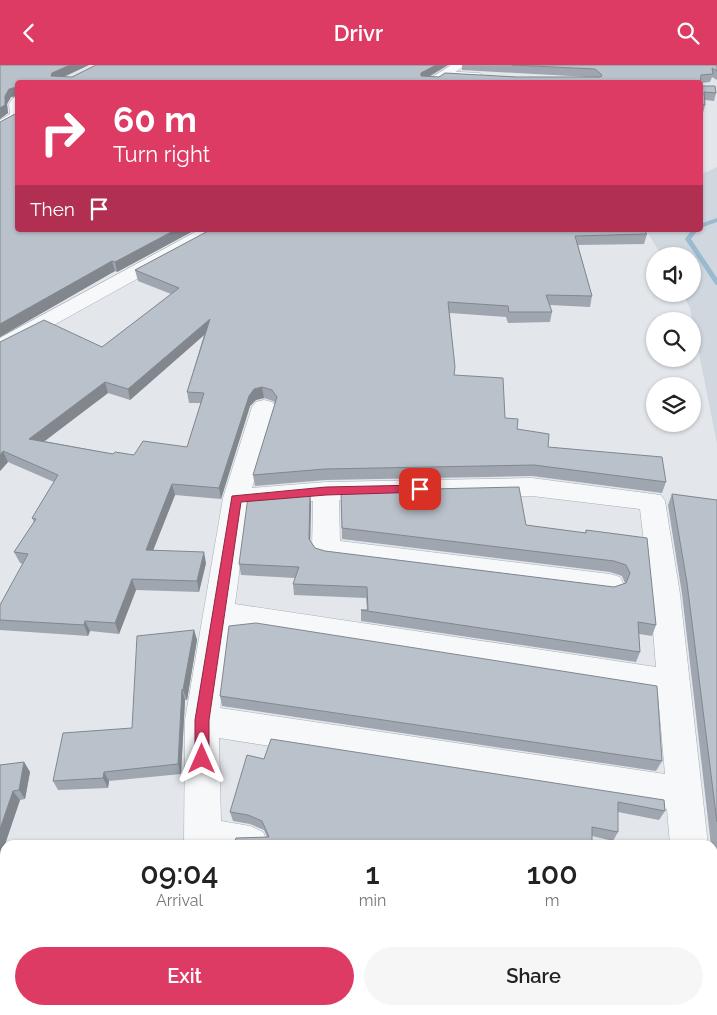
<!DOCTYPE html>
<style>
body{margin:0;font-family:Raleway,sans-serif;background:#f6f6f6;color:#222;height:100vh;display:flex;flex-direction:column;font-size:19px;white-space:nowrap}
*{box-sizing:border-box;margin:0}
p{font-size:16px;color:#767676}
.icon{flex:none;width:28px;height:28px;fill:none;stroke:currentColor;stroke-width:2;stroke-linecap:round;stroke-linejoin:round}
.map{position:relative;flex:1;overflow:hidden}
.drawer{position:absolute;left:0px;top:775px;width:718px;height:175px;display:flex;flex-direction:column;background:#fff;border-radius:15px 15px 0 0;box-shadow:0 1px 4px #0004}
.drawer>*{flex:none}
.banner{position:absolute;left:15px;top:15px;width:688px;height:152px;border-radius:5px;box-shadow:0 1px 4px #0004;background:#de3b64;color:#fff;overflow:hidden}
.fabs{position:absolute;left:646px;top:182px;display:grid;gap:10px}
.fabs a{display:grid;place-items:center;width:55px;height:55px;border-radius:50%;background:#fff;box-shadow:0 1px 4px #0004;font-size:25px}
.pin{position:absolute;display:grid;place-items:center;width:42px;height:42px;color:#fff;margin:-21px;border-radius:10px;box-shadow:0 2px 8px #0006}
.me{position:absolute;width:55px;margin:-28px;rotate:0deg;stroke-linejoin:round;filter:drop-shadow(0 0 4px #0008)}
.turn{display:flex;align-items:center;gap:18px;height:105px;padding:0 15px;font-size:22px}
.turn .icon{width:65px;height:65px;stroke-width:2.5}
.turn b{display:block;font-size:35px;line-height:42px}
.then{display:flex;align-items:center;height:48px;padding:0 15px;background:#0003;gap:10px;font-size:19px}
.eta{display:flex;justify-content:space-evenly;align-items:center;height:85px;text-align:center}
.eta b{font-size:30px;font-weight:600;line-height:35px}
.action{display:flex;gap:10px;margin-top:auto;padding:10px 15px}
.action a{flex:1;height:58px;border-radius:30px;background:#de3b64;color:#fff;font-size:20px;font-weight:600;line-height:58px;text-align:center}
.action a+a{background:#f6f6f6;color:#222}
header{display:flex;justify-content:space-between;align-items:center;height:65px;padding:0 15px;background:#de3b64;color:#fff;font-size:22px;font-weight:600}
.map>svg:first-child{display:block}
.built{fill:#d0d7df}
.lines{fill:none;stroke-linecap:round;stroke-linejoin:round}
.stream{fill:#9abad0;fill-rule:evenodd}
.minor-casing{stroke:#a7aeb7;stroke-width:1}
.tertiary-casing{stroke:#a7aeb7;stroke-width:1}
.minor{fill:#f6f8fa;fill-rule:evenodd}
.tertiary{fill:#f6f8fa;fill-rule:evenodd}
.wall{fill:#9fa6af;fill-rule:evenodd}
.shaded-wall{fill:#82878e}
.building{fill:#b9c1cb;stroke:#82878e;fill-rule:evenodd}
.route{fill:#de3b64;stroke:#902641}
</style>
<header><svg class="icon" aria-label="back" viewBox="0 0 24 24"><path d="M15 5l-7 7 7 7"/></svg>Drivr<svg class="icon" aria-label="search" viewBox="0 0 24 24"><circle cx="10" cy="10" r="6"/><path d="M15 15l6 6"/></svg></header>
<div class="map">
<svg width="717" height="950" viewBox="0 0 717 950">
<rect width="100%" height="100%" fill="#e3e7ec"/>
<path class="built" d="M717 102V379L690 243 683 229H692V191H662L646 165H700V110Z"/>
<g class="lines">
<g class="stream">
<path d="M717 153V157L700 163V159Z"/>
<path d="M692 165H698L691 174 717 213V220L715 219 685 174Z"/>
</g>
<g class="minor-casing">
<g id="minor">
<path d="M451 0H466L446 13H438L436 10Z"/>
<path d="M18 32V56L0 65V55L10 49 9 39 13 33Z"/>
<path d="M264 335 272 337 276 342 252 423 326 417 532 413 661 430 665 436 680 529 708 780H670L667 744 219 673 221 756 250 761 263 767 269 780H184L185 655 223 433 252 342 256 337ZM532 431 640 444 650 529 656 602 235 539 248 441 313 436 312 485 316 492 326 495 610 531 620 528 624 520 620 512 610 509 340 476 339 435ZM231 562 658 630 665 709 220 643Z"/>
<path d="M712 926 717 928V950H684V945H712Z"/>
<path d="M186 945H282L284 950H186Z"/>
</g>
</g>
<g class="tertiary-casing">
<g id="tertiary">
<path d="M442 6 479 8 485 12 479 16 444 14 438 18H422Z"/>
<path d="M199 165H221L218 169 7 286 0 288V273Z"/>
</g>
</g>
<use href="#minor" class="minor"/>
<use href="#tertiary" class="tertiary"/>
</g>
<g class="wall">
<path d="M0 0H89L64 12H72L96 0H448L429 12H439L445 8 516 12H589L462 5V0H717V15L712 12 710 17 701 18 700 19 702 21H715L716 28 714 36 705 35V40L703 48H700V18H18V165H195L117 207 115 206 0 272V57L17 48V31L11 32 7 39 8 48 0 54Z"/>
<path d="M210 165 647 169 644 179 578 180 592 231 590 242 550 240 552 247 550 257 508 258 506 252 450 248 454 310 505 353 517 364 548 382 666 417 662 428 532 411 326 415 255 421 253 410 275 338 273 336 264 333 256 335 250 341 221 434 175 430 153 485 206 498 199 527 136 525 119 569 90 566 88 571 0 565V540L23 499 20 498 14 487 34 457 32 453 54 417 8 397 0 406V277L102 282 171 229 138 216 135 205ZM204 270 187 327 189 338H201L187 382 134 390 113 389 44 376 108 328 130 335Z"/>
<path d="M341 426 526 460 585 468 586 465 647 473 656 560 652 571 639 569 640 587 636 597 361 556V545H367L366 533 294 530 293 519 295 513 241 510 239 499 311 438 310 476 315 483 325 486 614 522 625 518 622 511 610 507 342 474Z"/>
<path d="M672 429 717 435V827L712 789V780H711L682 529 668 440Z"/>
<path d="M194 565 197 575 187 635H185L181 709 109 716 108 723 58 725 53 716 132 663Z"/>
<path d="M220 631 662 696 656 706 222 641Z"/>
<path d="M264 694 664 735 665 746 659 755 618 747V767L613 776 592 771 267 772 264 765 250 759 233 756 230 747Z"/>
<path d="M24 697 30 707 25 734 20 735 0 794V700Z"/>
</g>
<g class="shaded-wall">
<path d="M70 0H89L54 16 51 11 52 8Z"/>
<path d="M436 0H448L421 16V8Z"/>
<path d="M17 22 18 31 11 32 7 39 8 48 0 54V43L5 31 9 24Z"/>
<path d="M175 165H195L117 207 115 197Z"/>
<path d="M112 196 115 206 0 272V259Z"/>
<path d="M210 254 211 264 130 335 128 324Z"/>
<path d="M105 317 108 328 33 385 29 374Z"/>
<path d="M262 322 264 333 256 335 250 341 221 434 219 423 249 331 254 324Z"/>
<path d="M3 386 8 397 0 406V390Z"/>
<path d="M172 419 175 430 149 496 146 485Z"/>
<path d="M310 427 311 438 310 485 309 474Z"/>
<path d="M204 487 206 498 199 527 197 516Z"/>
<path d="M132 514 136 525 119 569 115 558Z"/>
<path d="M85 556 90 566 88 571 84 560Z"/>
<path d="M194 565 197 575 187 635 183 625Z"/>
<path d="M182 624 185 635 181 709 178 699Z"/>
<path d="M24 697 30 707 25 734 19 725Z"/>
<path d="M104 707 109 716 108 723 103 713Z"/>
<path d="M13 726 20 735 0 794V764Z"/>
</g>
<g class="building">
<path d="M0 0H70L52 8 51 11 72 12 96 0H436L421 8V11L439 12 445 8 516 12H601L602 10 595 4 512 0H717V6L712 3 713 9 701 10 700 19 702 21H715L716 28 704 27 705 40 700 39V18H18V165H175L115 197 112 196 0 259V57L17 48V22L9 24 5 31V40L0 43Z"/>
<path d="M210 165H644L647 169 575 171 592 231 546 230 552 247H509L508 241 448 237 455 302 454 310 503 313 505 353 518 354 517 364 549 369 548 382 662 392 666 417 534 400 325 404 253 410 277 332 272 325 262 322 254 324 249 331 219 423 172 419 146 485 204 487 197 516 132 514 115 558 85 556 84 560 0 555V540L28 489 14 487 36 454 32 453 58 410 3 386 0 390V277L44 255 102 282 179 223 135 205ZM210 254 187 327 204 328 187 382 143 376 134 390 115 387 113 389 29 374 105 317 128 324Z"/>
<path d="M519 422 526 460 586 468V465L647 473 656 560 638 557 640 587 361 545H368L367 522 293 519 299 502 239 499 248 432 310 427 309 474 315 483 325 486 614 522 626 518 630 508 626 500 614 496 342 463 341 426Z"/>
<path d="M672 429 717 435V757L687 518Z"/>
<path d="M256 558 657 621 662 696 220 631 229 561Z"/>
<path d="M194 565 183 625 182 624 178 699 104 707 103 713 53 716 63 668 132 663 137 571Z"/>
<path d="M271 674 664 735 665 746 618 737V767L592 762V780H234L236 773 269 772 262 756 248 750 230 747 247 690 264 694Z"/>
<path d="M24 697 19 725 13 726 0 764V700Z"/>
<path d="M283 945H665V950H226L225 946H282Z"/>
</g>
<path class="route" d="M420 420 423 422 425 424 423 427 326 430 241 437 209 655V694L207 698 202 700 197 698 195 694V655L232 431 326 422Z"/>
</svg>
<div class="fabs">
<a><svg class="icon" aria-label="sound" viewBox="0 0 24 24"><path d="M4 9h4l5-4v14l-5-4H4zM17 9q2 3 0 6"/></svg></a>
<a><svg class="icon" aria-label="search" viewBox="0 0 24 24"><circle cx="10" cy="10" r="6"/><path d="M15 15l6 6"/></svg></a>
<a><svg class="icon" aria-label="layers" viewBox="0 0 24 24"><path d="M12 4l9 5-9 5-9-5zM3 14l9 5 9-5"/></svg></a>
</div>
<div class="pin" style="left:420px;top:424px;background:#d93025"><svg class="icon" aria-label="arrive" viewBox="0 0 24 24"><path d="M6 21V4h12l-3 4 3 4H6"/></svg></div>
<svg class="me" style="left:202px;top:694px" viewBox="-20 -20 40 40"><path d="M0-17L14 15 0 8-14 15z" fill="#de3b64" stroke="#fff" stroke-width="4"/></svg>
<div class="banner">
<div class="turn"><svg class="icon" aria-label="right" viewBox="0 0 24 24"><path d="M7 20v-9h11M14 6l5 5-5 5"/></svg><div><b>60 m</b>Turn right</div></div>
<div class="then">Then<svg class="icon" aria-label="arrive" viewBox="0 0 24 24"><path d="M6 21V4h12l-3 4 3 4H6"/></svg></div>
</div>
<section class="drawer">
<div class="eta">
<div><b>09:04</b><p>Arrival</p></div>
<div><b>1</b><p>min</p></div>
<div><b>100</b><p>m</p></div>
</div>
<div class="action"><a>Exit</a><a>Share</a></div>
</section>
</div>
